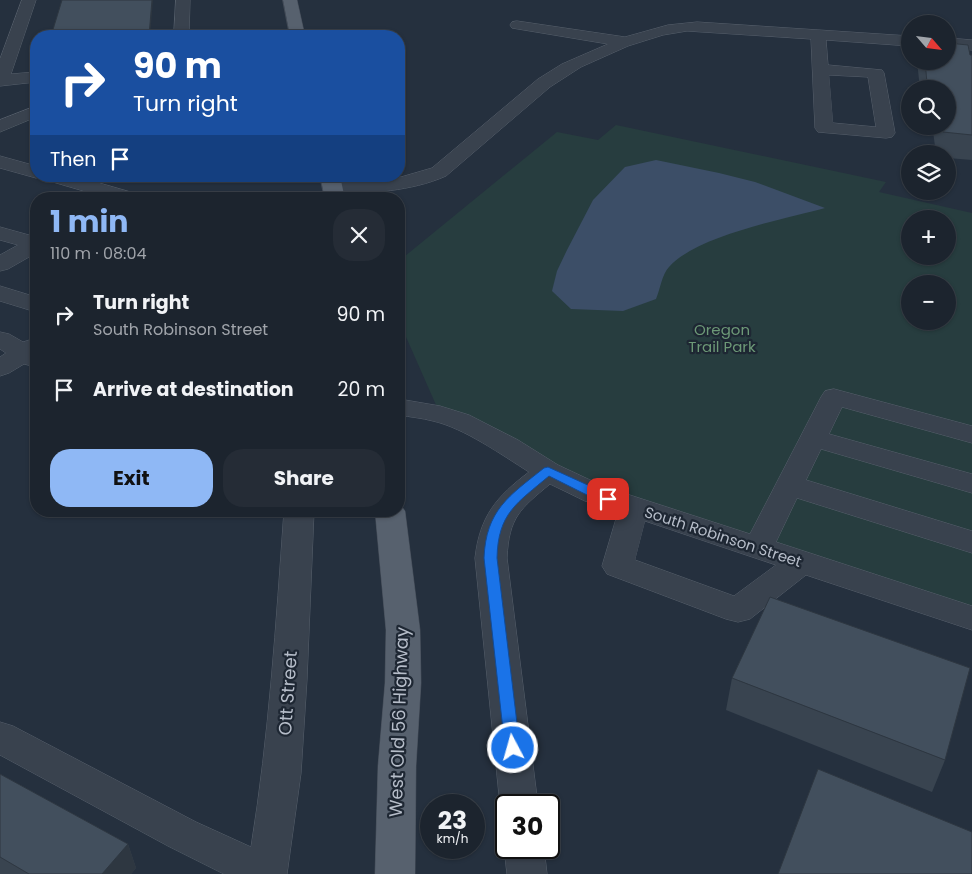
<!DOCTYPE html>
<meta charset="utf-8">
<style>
body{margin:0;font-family:Poppins,sans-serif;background:#252c36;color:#f1f3f6;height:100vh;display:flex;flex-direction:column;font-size:19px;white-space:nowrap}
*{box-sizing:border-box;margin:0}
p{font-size:16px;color:#a0a4aa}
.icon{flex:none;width:28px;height:28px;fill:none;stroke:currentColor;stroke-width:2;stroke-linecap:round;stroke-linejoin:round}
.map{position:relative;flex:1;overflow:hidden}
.drawer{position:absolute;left:30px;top:192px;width:375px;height:325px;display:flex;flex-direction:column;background:#1c242e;border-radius:20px;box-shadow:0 1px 4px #0004,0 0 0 1px #3a414a}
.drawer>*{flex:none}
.top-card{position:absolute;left:30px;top:30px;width:375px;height:152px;border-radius:20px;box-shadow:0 1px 4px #0004,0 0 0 1px #3a414a;background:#1a4fa0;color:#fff;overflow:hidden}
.needle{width:32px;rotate:118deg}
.tools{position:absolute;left:901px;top:15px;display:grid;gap:10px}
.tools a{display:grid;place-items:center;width:55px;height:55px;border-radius:50%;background:#1c242e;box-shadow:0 1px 4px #0004,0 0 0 1px #3a414a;font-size:25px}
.speed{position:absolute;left:420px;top:794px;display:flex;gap:10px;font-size:25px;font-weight:700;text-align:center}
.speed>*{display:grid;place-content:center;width:65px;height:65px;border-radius:50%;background:#1c242e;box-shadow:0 1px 4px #0004,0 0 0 1px #3a414a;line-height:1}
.speed small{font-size:12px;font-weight:400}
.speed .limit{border:2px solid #111;border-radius:8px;background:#fff;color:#111}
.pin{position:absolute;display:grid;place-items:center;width:42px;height:42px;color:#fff;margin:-21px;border-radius:10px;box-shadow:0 2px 8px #0006}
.me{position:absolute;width:55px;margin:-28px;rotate:354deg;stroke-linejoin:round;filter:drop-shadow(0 0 4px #0008)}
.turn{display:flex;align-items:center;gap:18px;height:105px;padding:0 20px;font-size:22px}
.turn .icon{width:65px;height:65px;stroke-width:2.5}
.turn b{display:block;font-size:35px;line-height:42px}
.then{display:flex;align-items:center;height:48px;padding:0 20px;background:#0003;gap:10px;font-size:19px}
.round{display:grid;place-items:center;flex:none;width:52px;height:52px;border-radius:20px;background:#252c36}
.head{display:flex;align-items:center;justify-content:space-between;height:85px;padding:0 20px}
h1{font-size:30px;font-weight:700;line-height:38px;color:#8fb8f5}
.cta{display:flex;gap:10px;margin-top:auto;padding:10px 20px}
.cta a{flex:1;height:58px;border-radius:20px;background:#8fb8f5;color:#111;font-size:20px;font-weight:700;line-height:58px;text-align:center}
.cta a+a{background:#252c36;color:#f1f3f6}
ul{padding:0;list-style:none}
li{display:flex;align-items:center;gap:15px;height:75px;padding:0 20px}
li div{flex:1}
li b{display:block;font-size:19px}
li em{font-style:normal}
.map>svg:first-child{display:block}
.green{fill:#273d3f;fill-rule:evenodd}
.water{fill:#3c4e67}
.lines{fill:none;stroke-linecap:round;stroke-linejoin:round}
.minor-casing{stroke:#57606c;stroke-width:1}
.major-casing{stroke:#434b57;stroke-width:1}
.minor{fill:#39424e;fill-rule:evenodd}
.major{fill:#57616e;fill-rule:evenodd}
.wall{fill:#394450}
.shaded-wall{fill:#2e3741}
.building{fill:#424f5d;stroke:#2e3741}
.route{fill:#1a73e8;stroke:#114b97}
.labels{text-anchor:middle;stroke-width:4.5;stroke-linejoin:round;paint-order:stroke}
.park-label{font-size:15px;fill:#6d9977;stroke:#1e2733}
.street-label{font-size:15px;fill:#b6bdc9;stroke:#1e2733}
.near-street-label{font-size:18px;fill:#b6bdc9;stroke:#1e2733}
</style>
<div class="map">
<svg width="972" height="874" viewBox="0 0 972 874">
<rect width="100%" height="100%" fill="#25303e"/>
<path class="green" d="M616 125 886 182 879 192 972 213V618L595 494 440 414 399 321V261L557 132 598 140ZM910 219H948V256H910ZM910 284H948V321H910Z"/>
<path class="water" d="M656 160 719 173 755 182 825 208C784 219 696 236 669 267 662 274 660 290 656 299L623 311 571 309 552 291 557 271 567 250 593 200 625 167Z"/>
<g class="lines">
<g class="minor-casing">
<g id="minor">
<path d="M22 0H36L11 74 36 72V82L0 86V59Z"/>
<path d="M176 0H190L189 36H174Z"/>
<path d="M517 21 625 37 668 25 697 22 910 36V46L826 40 828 65 882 70 884 73 895 133 892 137 886 138 818 132 815 128 811 39 687 31 663 35 628 46 581 67 550 87 446 176C410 192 371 192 333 196L326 194 323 190 326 186 333 184 401 177 432 168 538 79 562 64 608 44 512 28 510 25 512 22ZM829 75 868 77 876 127 833 123Z"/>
<path d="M948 38 972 40V50L948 48Z"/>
<path d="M36 106V117L0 132V120Z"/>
<path d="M0 156 36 166V176H42L36 178 0 168Z"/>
<path d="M43 176H75L141 195 144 199H111L46 180Z"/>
<path d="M0 227 36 237V253L8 269 0 271V255L18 245 0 240Z"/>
<path d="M0 286 36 297V312L0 301Z"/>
<path d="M0 332 9 334 23 342 36 338V367L24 364 9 373 0 376V357L6 353 0 349Z"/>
<path d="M834 389 972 426V443L842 407 829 434 972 474V493L821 449 806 480 972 531V553L797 498 776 542 972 606V630L806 575 750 619 738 622 726 619 607 574 602 566 618 512 585 501 550 484C520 509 509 517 507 558L538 805H506L505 817 500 805 475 558C480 516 496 497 529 472 502 455 464 428 433 421 422 418 410 417 399 415V399L440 406 469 415 518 440 558 465 605 487 750 534 821 397 825 391ZM645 521 776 565 734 596 635 560Z"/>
<path d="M284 511H314L307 679 301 773 287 874H224L168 846 0 755V722L13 726 196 822 251 847C269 736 276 624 284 511Z"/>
<path d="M506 843V848H544L547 874H507L504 848Z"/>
</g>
</g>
<g class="major-casing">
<g id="major">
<path d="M283 0H297L305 36H290Z"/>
<path d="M320 176H340L345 199H325Z"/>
<path d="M399 503 405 511 420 630 421 683 416 766 415 874H375L378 766 385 683 386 630 375 511H399Z"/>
</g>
</g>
<use href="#minor" class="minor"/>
<use href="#major" class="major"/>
</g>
<g class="wall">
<path d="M970 55H972V160L948 158V154H936L933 131 918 129V126H948V89H920L917 61H948Z"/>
<path d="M732 678 945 760 932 792 726 710Z"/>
<path d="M0 774 128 844 136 868 131 874H0Z"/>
</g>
<g class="shaded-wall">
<path d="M152 0H153L150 36H149Z"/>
<path d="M128 844 136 868 131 874H102Z"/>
</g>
<g class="building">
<path d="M62 0H152L149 36H51Z"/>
<path d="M948 43 968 45 970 55H972V135L943 132 942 126H948V89H922V82L927 83 925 61H948Z"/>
<path d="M770 597 970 668 945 760 732 678Z"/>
<path d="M818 769 972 832V874H778Z"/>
<path d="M0 774 128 844 102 874H29L0 857Z"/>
</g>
<path class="route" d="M548 467 612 496 614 499 608 503 591 497 549 476C517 503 498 513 497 558L520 748 518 752 513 754 507 752 505 748 484 558C486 510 509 496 544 468Z"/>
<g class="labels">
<g class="park-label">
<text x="722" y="335">Oregon<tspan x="722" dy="17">Trail Park</tspan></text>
</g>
<g class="street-label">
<text transform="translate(723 537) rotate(18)" y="5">South Robinson Street</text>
</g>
<g class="near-street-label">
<text transform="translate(288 693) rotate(-86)" y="6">Ott Street</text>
<text transform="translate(399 722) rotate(-88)" y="6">West Old 56 Highway</text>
</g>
</g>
</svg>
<div class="tools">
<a><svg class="needle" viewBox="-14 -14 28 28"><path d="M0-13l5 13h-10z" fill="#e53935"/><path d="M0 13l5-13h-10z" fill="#a0a4aa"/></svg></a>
<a><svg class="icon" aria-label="search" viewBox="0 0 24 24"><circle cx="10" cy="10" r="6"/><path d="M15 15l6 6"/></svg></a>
<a><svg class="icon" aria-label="layers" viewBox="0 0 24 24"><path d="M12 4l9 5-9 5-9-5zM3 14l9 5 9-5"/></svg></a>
<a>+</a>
<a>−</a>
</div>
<div class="speed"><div>23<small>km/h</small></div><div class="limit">30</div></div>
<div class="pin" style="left:608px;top:499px;background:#d93025"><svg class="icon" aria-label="arrive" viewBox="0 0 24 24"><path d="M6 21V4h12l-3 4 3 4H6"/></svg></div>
<svg class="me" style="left:513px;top:748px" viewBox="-20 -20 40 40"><circle r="17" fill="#1a73e8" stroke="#fff" stroke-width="3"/><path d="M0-11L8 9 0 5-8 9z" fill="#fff"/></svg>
<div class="top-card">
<div class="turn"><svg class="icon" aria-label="right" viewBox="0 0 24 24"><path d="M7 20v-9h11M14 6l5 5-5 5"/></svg><div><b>90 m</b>Turn right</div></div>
<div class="then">Then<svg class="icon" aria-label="arrive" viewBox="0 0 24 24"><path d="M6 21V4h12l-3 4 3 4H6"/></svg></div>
</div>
<section class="drawer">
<div class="head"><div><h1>1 min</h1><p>110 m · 08:04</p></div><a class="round"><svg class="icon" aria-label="close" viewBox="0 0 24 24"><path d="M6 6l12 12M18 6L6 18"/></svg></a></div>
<ul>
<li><svg class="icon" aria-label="right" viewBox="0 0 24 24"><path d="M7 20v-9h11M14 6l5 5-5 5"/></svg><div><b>Turn right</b><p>South Robinson Street</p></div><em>90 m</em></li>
<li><svg class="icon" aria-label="arrive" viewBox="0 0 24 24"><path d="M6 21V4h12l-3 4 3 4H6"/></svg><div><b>Arrive at destination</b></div><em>20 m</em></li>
</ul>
<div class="cta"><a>Exit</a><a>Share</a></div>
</section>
</div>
